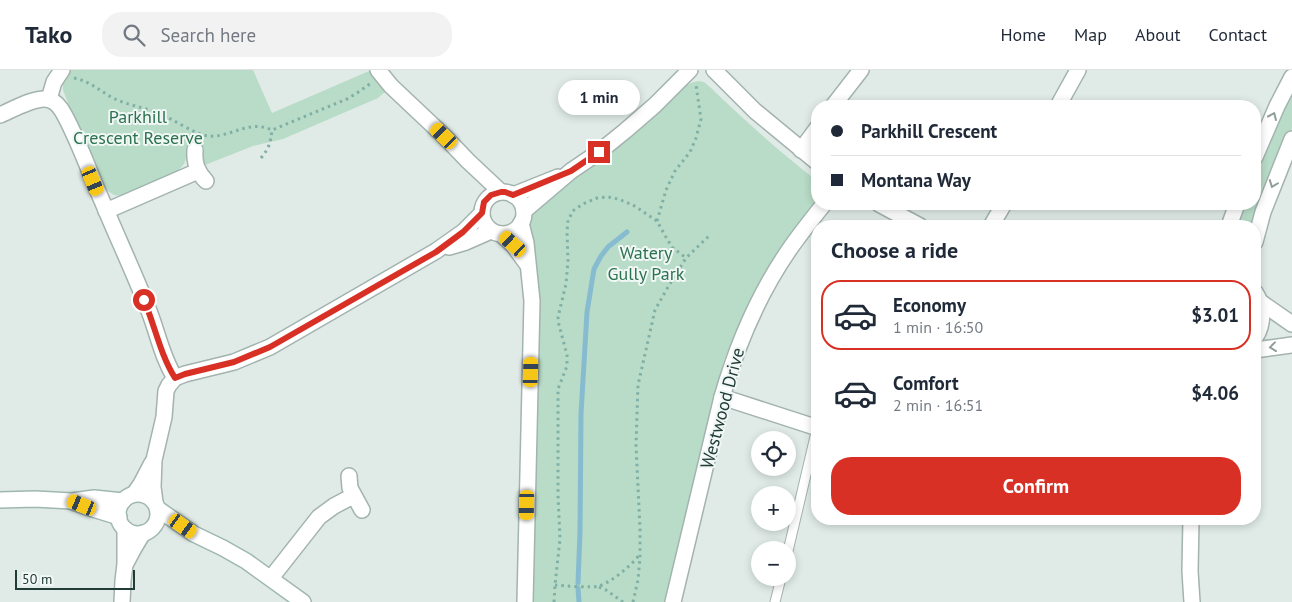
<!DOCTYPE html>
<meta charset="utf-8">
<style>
:root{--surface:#fff;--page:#f2f2f3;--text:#1f2937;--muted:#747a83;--line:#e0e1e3;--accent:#d93025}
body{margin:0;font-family:"PT Sans",sans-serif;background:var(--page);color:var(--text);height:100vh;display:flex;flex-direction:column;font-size:19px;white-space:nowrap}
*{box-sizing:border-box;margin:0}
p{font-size:16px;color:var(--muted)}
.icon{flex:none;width:28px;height:28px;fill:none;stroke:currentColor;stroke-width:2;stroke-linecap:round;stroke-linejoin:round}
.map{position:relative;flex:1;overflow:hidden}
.details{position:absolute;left:811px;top:150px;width:450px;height:305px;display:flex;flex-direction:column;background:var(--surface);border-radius:20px;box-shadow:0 2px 8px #0003}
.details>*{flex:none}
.banner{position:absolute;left:811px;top:30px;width:450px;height:110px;border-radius:20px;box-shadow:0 2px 8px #0003;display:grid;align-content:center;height:110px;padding:0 20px;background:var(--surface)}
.buttons{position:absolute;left:751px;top:361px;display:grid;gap:10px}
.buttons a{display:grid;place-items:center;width:45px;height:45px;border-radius:50%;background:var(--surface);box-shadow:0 2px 8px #0003;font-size:25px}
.scale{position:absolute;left:15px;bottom:12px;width:120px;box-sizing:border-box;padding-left:5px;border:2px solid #213b37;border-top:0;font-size:14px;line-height:18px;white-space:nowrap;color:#213b37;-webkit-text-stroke:4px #f0f7f5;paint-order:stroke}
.end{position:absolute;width:22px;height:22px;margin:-11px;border:6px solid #d93025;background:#fff;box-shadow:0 0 0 2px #fff}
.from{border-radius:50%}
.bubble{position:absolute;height:35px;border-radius:18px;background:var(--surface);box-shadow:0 2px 8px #0003;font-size:16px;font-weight:600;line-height:35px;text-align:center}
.car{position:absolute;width:15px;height:30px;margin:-15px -8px;border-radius:6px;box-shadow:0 0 4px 1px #0007;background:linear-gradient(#f5c518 24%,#345 0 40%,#f5c518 0 76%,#345 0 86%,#f5c518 0)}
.banner b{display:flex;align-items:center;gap:18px;height:48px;font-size:19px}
.banner b+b{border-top:1px solid var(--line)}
.banner i{width:12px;height:12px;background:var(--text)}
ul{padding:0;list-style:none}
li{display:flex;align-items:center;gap:15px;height:70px;margin:0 10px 8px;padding:0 10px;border:2px solid transparent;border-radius:20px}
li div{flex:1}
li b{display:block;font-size:19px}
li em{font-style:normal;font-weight:600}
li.on{border-color:var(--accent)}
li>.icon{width:45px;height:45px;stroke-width:1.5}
h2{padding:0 20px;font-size:22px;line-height:60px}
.button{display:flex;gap:10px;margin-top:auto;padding:10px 20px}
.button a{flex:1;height:58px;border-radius:20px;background:var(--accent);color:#fff;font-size:20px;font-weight:600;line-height:58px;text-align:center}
header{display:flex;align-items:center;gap:30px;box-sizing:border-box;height:70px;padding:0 25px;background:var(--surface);border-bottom:1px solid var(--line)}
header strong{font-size:24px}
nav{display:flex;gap:28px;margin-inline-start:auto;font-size:18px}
.search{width:350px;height:45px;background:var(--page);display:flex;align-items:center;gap:12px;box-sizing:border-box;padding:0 18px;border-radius:20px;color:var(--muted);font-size:19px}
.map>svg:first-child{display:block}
.green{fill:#b8dcc7}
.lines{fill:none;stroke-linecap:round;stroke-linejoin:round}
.stream{stroke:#87bcd0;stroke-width:5}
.lane-casing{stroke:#a3b3af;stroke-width:11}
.street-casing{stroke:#a3b3af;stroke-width:18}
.secondary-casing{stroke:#9fb7b1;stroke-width:18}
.path{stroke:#80afa6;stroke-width:3;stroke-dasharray:2.5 4;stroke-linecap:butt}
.lane{stroke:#fff;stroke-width:9}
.street{stroke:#fff;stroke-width:15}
.secondary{stroke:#fff;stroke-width:15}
.oneway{stroke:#909d9b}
.route{stroke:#d93025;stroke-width:6}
.labels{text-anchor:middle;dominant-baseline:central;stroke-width:4;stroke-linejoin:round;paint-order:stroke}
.park-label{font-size:18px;fill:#2b724f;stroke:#f0f7f5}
.street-label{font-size:18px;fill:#213b37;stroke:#f0f7f5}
</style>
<header>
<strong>Tako</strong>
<div class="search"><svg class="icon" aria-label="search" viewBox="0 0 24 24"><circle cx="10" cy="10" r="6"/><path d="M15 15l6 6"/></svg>Search here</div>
<nav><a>Home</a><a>Map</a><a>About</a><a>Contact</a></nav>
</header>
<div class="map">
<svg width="1292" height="532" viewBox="0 0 1292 532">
<rect width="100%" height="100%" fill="#e0ebe7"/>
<!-- green -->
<g class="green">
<path d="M71,0H253L272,43L369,1L386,21L378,28L283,69L253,76L205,95L201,84L187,86L184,94L177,102L169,106L123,126L114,125L105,119L71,41L63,20V14L64,9L67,4Z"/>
<path d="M698,11L704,12L710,17C745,51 779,81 817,111V129L784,172L767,199L746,238L724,290L719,309L665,532H531L539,282V226L528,152C540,121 576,109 600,91C630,69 657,43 683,17L691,13Z"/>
<path d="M1292,16V58L1269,111L1254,156H1234L1242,134H1255V101L1273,54Z"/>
</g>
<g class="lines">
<!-- stream -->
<g class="stream">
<path d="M578,513L580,462L581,344L587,242L594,199L601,186L608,177L627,162"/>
<path d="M578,518L579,532"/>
</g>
<!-- lane casing -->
<g class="lane-casing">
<g id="lane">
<path d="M788,481L817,358"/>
<path d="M775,532L781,508"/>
</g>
</g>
<!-- street casing -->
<g class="street-casing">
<g id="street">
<path d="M378,0L391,16L444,66L468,91L501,122"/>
<path d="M714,0L755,41L818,93"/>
<path d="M49,29L54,12L62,0"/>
<path d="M833,36L861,0"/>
<path d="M1058,36L1078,0"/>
<path d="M0,45C12,40 38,25 50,30C57,32 62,40 65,46C80,74 90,104 103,133C118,169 135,205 149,241C158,264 162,287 175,308"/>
<path d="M195,80C194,93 197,102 206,111"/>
<path d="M801,80L818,57"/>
<path d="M1255,87L1277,36L1292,7"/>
<circle cx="503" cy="143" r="21"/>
<path d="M513,125L558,107"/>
<path d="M879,134L920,156"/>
<path d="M106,141L198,101"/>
<path d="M524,141L571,101L599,82L625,61L655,35L690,0"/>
<path d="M521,153L526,173L532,231L525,532"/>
<path d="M991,156L1004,134"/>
<path d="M1229,156L1237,134"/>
<path d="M501,164L513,175L527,194"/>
<path d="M1255,172L1263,142L1292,69"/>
<path d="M449,177L466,172L491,161"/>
<path d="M1255,222C1264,236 1264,254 1255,268"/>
<path d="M1259,231L1292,254"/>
<path d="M1255,280L1292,275"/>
<path d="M722,327L818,358"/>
<path d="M349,406L350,418L362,440"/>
<path d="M134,424L141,414L152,393"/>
<path d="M155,432L153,417L154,390L164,347L166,321L169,315L175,308L185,304L234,292L270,277L436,181L463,162L482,143"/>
<path d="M1191,449L1190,501L1192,532"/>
<path d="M126,493L134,478L143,463"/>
<path d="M271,508L319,447L334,436L353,426"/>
<path d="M122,532L123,511L125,494V459"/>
<path d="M673,532L722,327C737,275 758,225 789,180C800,164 812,149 824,134"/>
</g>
</g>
<!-- secondary casing -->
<g class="secondary-casing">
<g id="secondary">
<circle cx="138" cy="444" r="20"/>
<path d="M0,430L35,429L72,431L94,428L123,431"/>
<path d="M73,432L93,439L119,447"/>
<path d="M158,439L194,464L223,478L246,491L303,532"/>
</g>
</g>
<!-- path -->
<g class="path">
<path d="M74,8C90,11 101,22 115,29C128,35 142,37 155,42C171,47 193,64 208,66C231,68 248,49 272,60"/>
<path d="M261,88C270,77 270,73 272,60L347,29L357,23L371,13"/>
<path d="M657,151L666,120L675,101L690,82L696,68L701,49L696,15"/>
<path d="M555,515C564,516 592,518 599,516C613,511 631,496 640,484"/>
<path d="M599,517L606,520L623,532"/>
<path d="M554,532L555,515L560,469L558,425V319L567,296V285L559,255L558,247L566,214L568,191L567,162L568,150L574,140L583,134L597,128L608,127L618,129L633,135L657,151L667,169L672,177L686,188"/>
<path d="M633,532L638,510L640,487V459L636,375L638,315L655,240L668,217L686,188L710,165"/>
</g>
<!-- lane -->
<use href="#lane" class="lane"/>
<!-- street -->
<use href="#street" class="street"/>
<!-- secondary -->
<use href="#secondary" class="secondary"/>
</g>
<!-- one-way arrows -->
<defs><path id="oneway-chevron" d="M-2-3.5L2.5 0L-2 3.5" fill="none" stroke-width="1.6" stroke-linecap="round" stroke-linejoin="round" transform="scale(1.25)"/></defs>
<g class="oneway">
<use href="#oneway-chevron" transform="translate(1273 46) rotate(-66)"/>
<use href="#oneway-chevron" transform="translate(1273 114) rotate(111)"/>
<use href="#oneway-chevron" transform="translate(1273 277) rotate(173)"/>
</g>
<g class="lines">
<!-- route -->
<path class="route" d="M144,230C155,256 160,284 175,308L185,304L234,292L270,277L436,182L463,162L482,143L484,132L491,125L501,122H505L513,125L571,101L599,82"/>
</g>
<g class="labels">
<!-- park labels -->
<g class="park-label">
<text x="138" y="46">Parkhill<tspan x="138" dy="21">Crescent Reserve</tspan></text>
<text x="646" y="182">Watery<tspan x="646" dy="21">Gully Park</tspan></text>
</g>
<!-- street labels -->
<g class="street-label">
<text transform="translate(722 338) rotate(-75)">Westwood Drive</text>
</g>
</g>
</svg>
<div class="buttons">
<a><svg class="icon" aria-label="locate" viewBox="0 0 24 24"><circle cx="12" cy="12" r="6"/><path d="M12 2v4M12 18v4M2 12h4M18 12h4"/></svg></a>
<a>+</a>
<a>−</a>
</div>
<div class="scale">50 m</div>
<i class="end from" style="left:144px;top:230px"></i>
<i class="end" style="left:599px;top:82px"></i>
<div class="bubble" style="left:558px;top:10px;width:82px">1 min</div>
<i class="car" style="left:444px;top:66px;rotate:314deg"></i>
<i class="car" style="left:93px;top:111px;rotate:157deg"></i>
<i class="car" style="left:513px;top:174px;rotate:312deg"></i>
<i class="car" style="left:531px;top:302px;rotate:2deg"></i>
<i class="car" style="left:82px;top:435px;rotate:292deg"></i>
<i class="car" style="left:527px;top:435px;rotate:181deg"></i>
<i class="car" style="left:183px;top:456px;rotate:125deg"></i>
<div class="banner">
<b><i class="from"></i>Parkhill Crescent</b>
<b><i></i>Montana Way</b>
</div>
<section class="details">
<h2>Choose a ride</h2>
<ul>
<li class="on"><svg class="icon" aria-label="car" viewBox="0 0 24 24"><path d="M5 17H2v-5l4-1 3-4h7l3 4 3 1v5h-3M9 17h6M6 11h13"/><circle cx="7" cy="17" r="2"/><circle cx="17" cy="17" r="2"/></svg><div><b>Economy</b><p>1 min · 16:50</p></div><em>$3.01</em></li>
<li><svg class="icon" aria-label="car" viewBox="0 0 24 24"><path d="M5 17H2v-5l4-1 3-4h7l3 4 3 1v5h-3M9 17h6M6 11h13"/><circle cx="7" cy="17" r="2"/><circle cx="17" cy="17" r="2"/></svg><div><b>Comfort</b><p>2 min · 16:51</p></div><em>$4.06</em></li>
</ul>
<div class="button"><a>Confirm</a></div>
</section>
</div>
